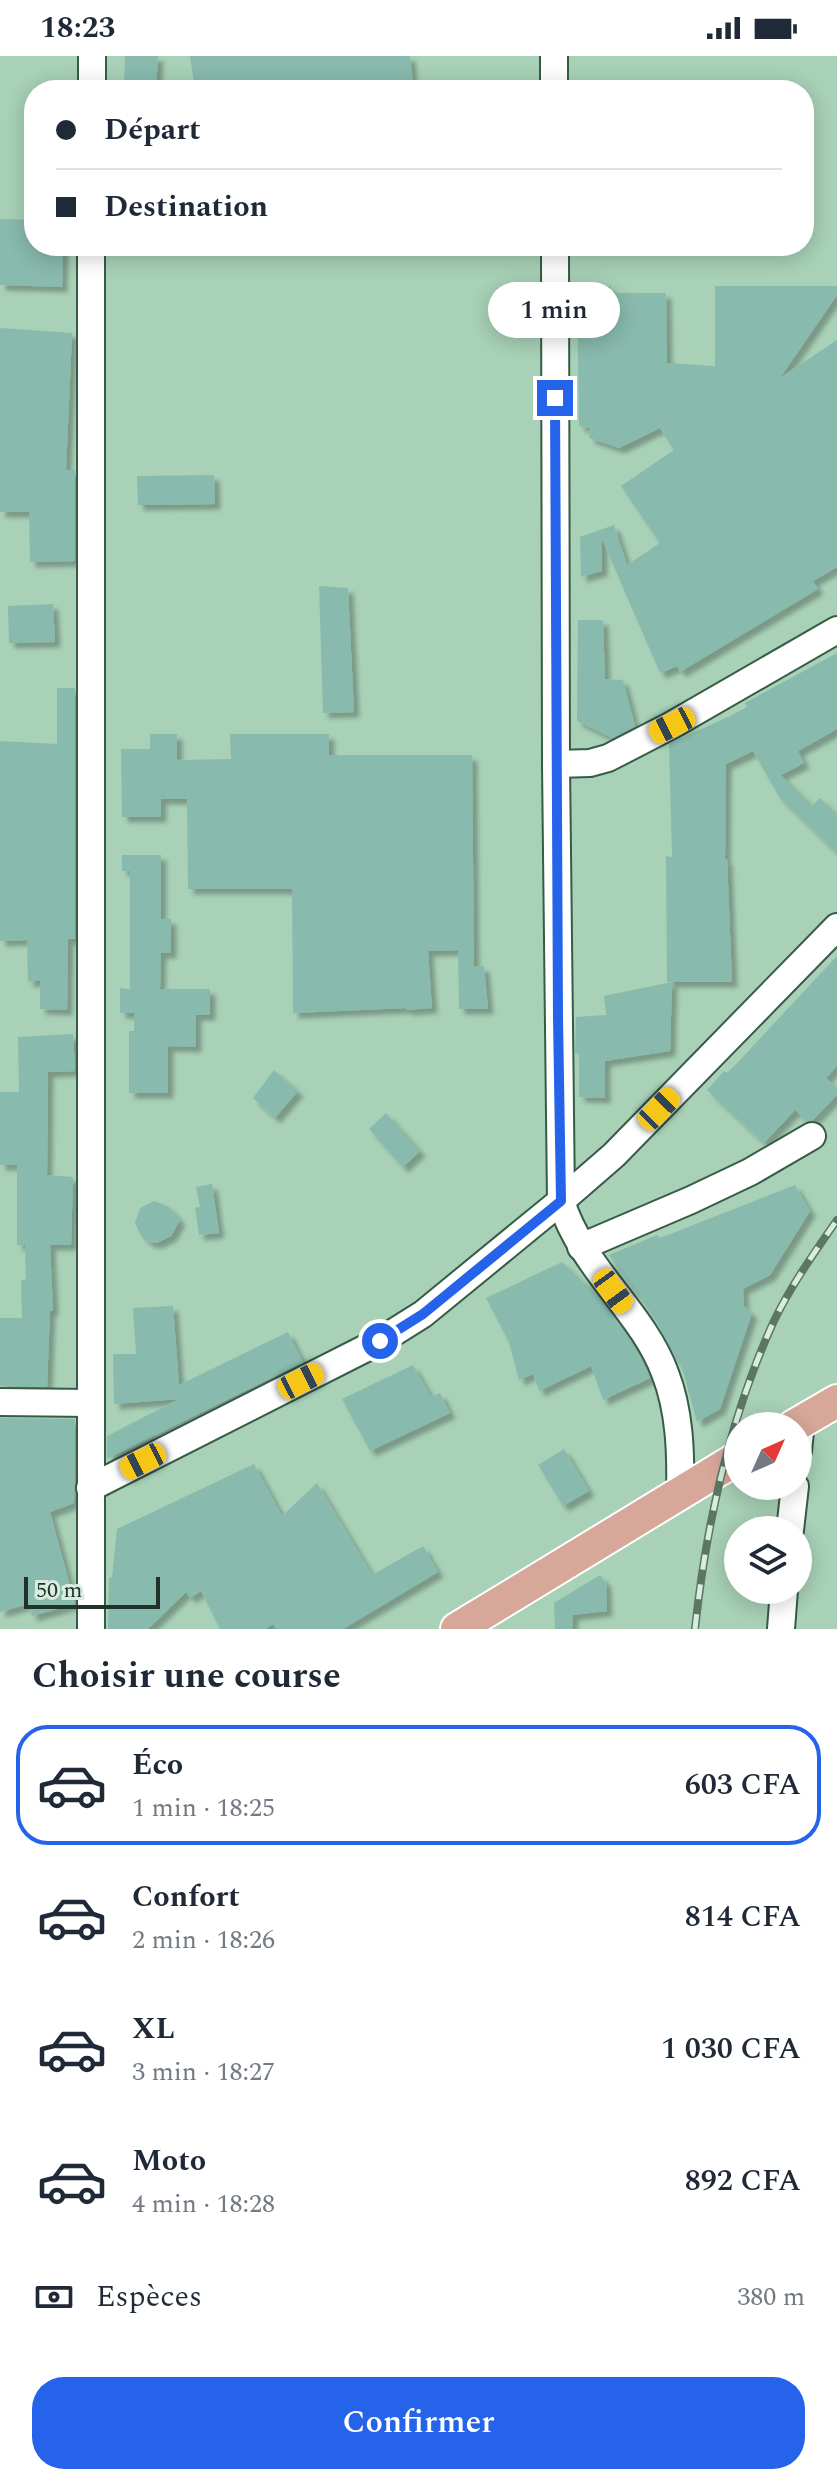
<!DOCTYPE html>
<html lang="fr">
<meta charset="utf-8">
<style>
:root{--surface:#fff;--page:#f6f6f7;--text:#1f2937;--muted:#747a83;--line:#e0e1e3;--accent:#2563eb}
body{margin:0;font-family:Spectral,serif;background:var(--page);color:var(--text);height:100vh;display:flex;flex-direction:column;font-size:30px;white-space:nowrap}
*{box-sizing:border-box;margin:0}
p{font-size:26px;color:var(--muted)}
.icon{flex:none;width:44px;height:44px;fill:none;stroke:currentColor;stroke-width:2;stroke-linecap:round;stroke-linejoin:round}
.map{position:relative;height:1573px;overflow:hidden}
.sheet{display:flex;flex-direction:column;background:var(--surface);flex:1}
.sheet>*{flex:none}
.guide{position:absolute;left:24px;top:24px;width:790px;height:176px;border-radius:32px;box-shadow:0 4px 20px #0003;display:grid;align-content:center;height:176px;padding:0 32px;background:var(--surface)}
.needle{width:52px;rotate:45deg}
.fabs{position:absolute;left:724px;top:1356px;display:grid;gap:16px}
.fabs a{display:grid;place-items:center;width:88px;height:88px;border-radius:50%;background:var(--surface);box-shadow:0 4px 20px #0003;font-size:40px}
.scale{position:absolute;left:24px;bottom:20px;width:136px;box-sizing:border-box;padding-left:8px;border:4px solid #213228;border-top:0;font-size:22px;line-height:28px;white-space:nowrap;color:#213228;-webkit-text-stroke:6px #d8ecdf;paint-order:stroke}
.end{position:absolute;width:36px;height:36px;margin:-18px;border:10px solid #2563eb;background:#fff;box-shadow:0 0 0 4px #fff}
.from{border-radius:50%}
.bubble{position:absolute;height:56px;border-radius:28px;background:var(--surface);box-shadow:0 4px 20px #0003;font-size:26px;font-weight:600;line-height:56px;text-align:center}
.car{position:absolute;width:24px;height:48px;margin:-24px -12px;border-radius:10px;box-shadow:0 0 6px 2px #0007;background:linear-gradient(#f5c518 24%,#345 0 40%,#f5c518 0 76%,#345 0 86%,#f5c518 0)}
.guide b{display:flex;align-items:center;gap:28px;height:76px;font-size:30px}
.guide b+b{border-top:2px solid var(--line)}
.guide i{width:20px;height:20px;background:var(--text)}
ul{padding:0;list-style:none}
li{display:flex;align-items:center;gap:24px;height:120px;margin:0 16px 12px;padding:0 16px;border:4px solid transparent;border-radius:32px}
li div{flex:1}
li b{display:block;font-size:30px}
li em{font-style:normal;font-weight:600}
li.on{border-color:var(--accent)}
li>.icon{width:72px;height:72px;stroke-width:1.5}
h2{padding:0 32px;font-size:36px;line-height:96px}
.pay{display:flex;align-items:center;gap:20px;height:88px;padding:0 32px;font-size:30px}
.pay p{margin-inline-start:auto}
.action{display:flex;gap:16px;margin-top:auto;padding:16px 32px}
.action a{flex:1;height:92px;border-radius:32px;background:var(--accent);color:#fff;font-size:32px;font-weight:600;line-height:92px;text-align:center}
.status{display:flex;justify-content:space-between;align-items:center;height:56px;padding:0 40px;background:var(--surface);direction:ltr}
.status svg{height:22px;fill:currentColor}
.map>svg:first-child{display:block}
.building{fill:#88baad;filter:url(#shadow)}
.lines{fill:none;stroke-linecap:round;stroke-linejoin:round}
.minor-casing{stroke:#365c46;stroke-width:30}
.major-casing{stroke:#fff;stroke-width:36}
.minor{stroke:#fff;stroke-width:26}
.major{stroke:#d7a89a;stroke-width:32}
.rail-casing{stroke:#5b7665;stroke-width:8}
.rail{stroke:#d8ecdf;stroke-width:5;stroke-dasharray:15;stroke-linecap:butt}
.route{stroke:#2563eb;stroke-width:10}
</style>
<div class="status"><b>18:23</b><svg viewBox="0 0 49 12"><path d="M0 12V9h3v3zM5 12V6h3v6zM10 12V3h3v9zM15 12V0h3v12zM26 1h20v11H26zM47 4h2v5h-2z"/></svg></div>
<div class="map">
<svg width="837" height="1573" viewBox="0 0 837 1573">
<defs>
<filter id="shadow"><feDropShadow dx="5.5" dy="5.5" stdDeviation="2" flood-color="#0004"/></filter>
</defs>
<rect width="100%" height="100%" fill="#a8d1b7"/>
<!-- building -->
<g class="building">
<path d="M125,0H158L156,31L124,33Z"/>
<path d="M190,0H410L413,29L372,34H195Z"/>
<path d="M0,163L34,164V190H63L62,231L0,229Z"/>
<path d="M611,230L610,237H666L667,307L715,310V230H837V239L780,322L837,284V511L813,525L818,533L680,616L677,610L660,617L602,483V515L581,521L580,481L614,469L627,509L660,487L621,430L674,394L660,372L619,392L589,382L590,372L579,370L577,231Z"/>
<path d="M0,272L72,277L66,414H75V505L30,506L29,456H0Z"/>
<path d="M214,419L215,448L138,449L137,420Z"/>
<path d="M319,530L348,532L354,656L323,657Z"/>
<path d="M53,548L55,586L9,587L8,550Z"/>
<path d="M578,564H603L605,623L623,624L635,670L612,682L577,665Z"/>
<path d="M837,597V673L798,695L804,707L781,719L812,750L820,742L837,759V797L780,742L753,695L726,708L725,803H727L732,926H667L666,800L672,801L669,688L730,660L747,651L745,647Z"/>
<path d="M57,632H75V883H68L67,954L40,953V924L28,926L27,884L0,885V685L57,688Z"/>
<path d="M150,678H177V704L231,703L230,678H329V699H472L474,911L484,910L488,953H459L458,894L428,895L432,952L406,954V952L293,957L292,833H188L187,743H161V761H122L121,693H150Z"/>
<path d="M122,799H161V863H171V897H161L160,933H210V959H196V991L168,990V1037H129V975H134V957H120V932L130,933V815H122Z"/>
<path d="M837,900V1010L826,1022L837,1032V1039L813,1064L807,1065L795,1054L764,1087L707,1034L724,1015L727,1017L738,1006Z"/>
<path d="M672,926L670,995L605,1005V1042L579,1041V997H575L576,961L606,959L604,940Z"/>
<path d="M73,978L75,1015L48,1016L47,1119L73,1121L71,1189H50L53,1254L50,1255L47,1331L0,1330V1262H22L21,1225L26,1223L25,1189H17V1109H0V1036H19L18,981Z"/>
<path d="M274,1014L298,1035L275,1062L253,1042Z"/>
<path d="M386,1057L420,1095L403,1111L369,1073Z"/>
<path d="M212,1128L219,1177L199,1179L195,1152L200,1151L196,1131Z"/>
<path d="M795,1129L810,1155L770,1219L743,1233L744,1250L752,1257L720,1353L697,1366L681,1308L679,1309L656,1265L609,1199L657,1179L660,1182Z"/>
<path d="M154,1145L169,1151L180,1164L171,1180L157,1187L149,1186L142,1181L135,1167L140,1152Z"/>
<path d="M562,1206L599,1242L615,1263L641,1302L650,1322L603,1344L591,1310L539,1335L533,1318L519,1324L509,1286L486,1242Z"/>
<path d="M173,1250L179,1329L288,1276L303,1306L107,1403V1380L179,1343L114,1348L113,1298H136L133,1252Z"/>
<path d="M413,1309L431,1341L440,1337L450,1357L370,1395L342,1343Z"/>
<path d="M0,1362L75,1363L74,1447L50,1456L75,1548L32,1560L29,1548L0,1556Z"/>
<path d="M564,1393L589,1435L563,1450L538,1409Z"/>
<path d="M254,1408L282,1460L317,1427L372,1519L423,1490L438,1516L343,1573H277L273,1568L265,1573H220L201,1535L190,1542L186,1536L148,1573H108L109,1522L112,1521L117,1473Z"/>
<path d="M600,1519L606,1527L607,1555L573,1559L572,1573H555L554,1547Z"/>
</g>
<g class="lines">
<!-- minor casing -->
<g class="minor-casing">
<g id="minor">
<path d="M554,0V34"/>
<path d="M92,34V0"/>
<path d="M555,190L556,708L561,1145C582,1213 642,1255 665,1317C680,1355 681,1398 680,1438"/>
<path d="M556,708L590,707L608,702L672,669L837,574"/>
<path d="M581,1191L691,1144L750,1116L812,1080"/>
<path d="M0,1346L91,1347"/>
<path d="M798,1395L801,1366"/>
<path d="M90,1432L380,1285L423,1258L561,1145L614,1099L837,871"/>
<path d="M790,1474L795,1430"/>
<path d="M91,1573V190"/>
<path d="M781,1573L784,1534"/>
</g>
</g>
<!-- major casing -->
<g class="major-casing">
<g id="major">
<path d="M794,1370L837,1345"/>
<path d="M457,1573L738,1402"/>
</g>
</g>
<!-- minor -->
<use href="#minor" class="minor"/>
<!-- major -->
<use href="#major" class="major"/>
<!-- rail casing -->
<g class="rail-casing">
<path id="rail" d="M695,1573C706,1469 730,1362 773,1267C790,1231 814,1197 837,1164"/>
</g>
<!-- rail -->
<use href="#rail" class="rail"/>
</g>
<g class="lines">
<!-- route -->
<path class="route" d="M380,1285L423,1258L561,1145L558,962L555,342"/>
</g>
</svg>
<div class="fabs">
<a><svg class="needle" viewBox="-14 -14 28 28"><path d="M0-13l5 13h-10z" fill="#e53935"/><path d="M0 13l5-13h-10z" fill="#747a83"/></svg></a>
<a><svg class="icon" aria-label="layers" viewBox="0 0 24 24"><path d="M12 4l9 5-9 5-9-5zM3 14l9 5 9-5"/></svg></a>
</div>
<div class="scale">50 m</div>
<i class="end from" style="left:380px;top:1285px"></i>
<i class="end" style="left:555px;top:342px"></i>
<div class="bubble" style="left:488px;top:226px;width:132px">1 min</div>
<i class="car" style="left:672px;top:669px;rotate:243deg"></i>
<i class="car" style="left:659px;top:1053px;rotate:44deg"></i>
<i class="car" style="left:613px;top:1235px;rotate:144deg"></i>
<i class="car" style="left:301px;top:1325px;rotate:63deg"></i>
<i class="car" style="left:143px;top:1405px;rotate:243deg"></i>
<div class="guide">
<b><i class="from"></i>Départ</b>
<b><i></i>Destination</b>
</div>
</div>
<section class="sheet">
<h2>Choisir une course</h2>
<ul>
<li class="on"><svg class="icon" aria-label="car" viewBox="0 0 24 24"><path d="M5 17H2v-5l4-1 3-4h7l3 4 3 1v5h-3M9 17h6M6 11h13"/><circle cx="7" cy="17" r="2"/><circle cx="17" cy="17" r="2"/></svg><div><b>Éco</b><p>1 min · 18:25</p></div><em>603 CFA</em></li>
<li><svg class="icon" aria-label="car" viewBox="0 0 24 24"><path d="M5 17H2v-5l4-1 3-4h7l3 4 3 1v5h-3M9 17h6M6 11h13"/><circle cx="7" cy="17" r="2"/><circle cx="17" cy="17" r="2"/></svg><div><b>Confort</b><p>2 min · 18:26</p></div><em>814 CFA</em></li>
<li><svg class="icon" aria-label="car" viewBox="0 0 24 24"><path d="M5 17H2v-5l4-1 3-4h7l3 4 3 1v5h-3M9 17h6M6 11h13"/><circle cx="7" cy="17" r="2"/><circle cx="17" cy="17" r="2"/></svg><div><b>XL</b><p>3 min · 18:27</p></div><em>1 030 CFA</em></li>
<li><svg class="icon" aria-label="car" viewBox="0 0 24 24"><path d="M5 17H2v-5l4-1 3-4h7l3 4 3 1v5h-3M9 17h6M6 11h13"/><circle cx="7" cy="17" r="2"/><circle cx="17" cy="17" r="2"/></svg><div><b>Moto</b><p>4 min · 18:28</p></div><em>892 CFA</em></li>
</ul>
<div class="pay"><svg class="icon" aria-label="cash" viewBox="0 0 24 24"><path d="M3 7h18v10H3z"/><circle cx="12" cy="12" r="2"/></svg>Espèces<p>380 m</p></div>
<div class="action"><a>Confirmer</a></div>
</section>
